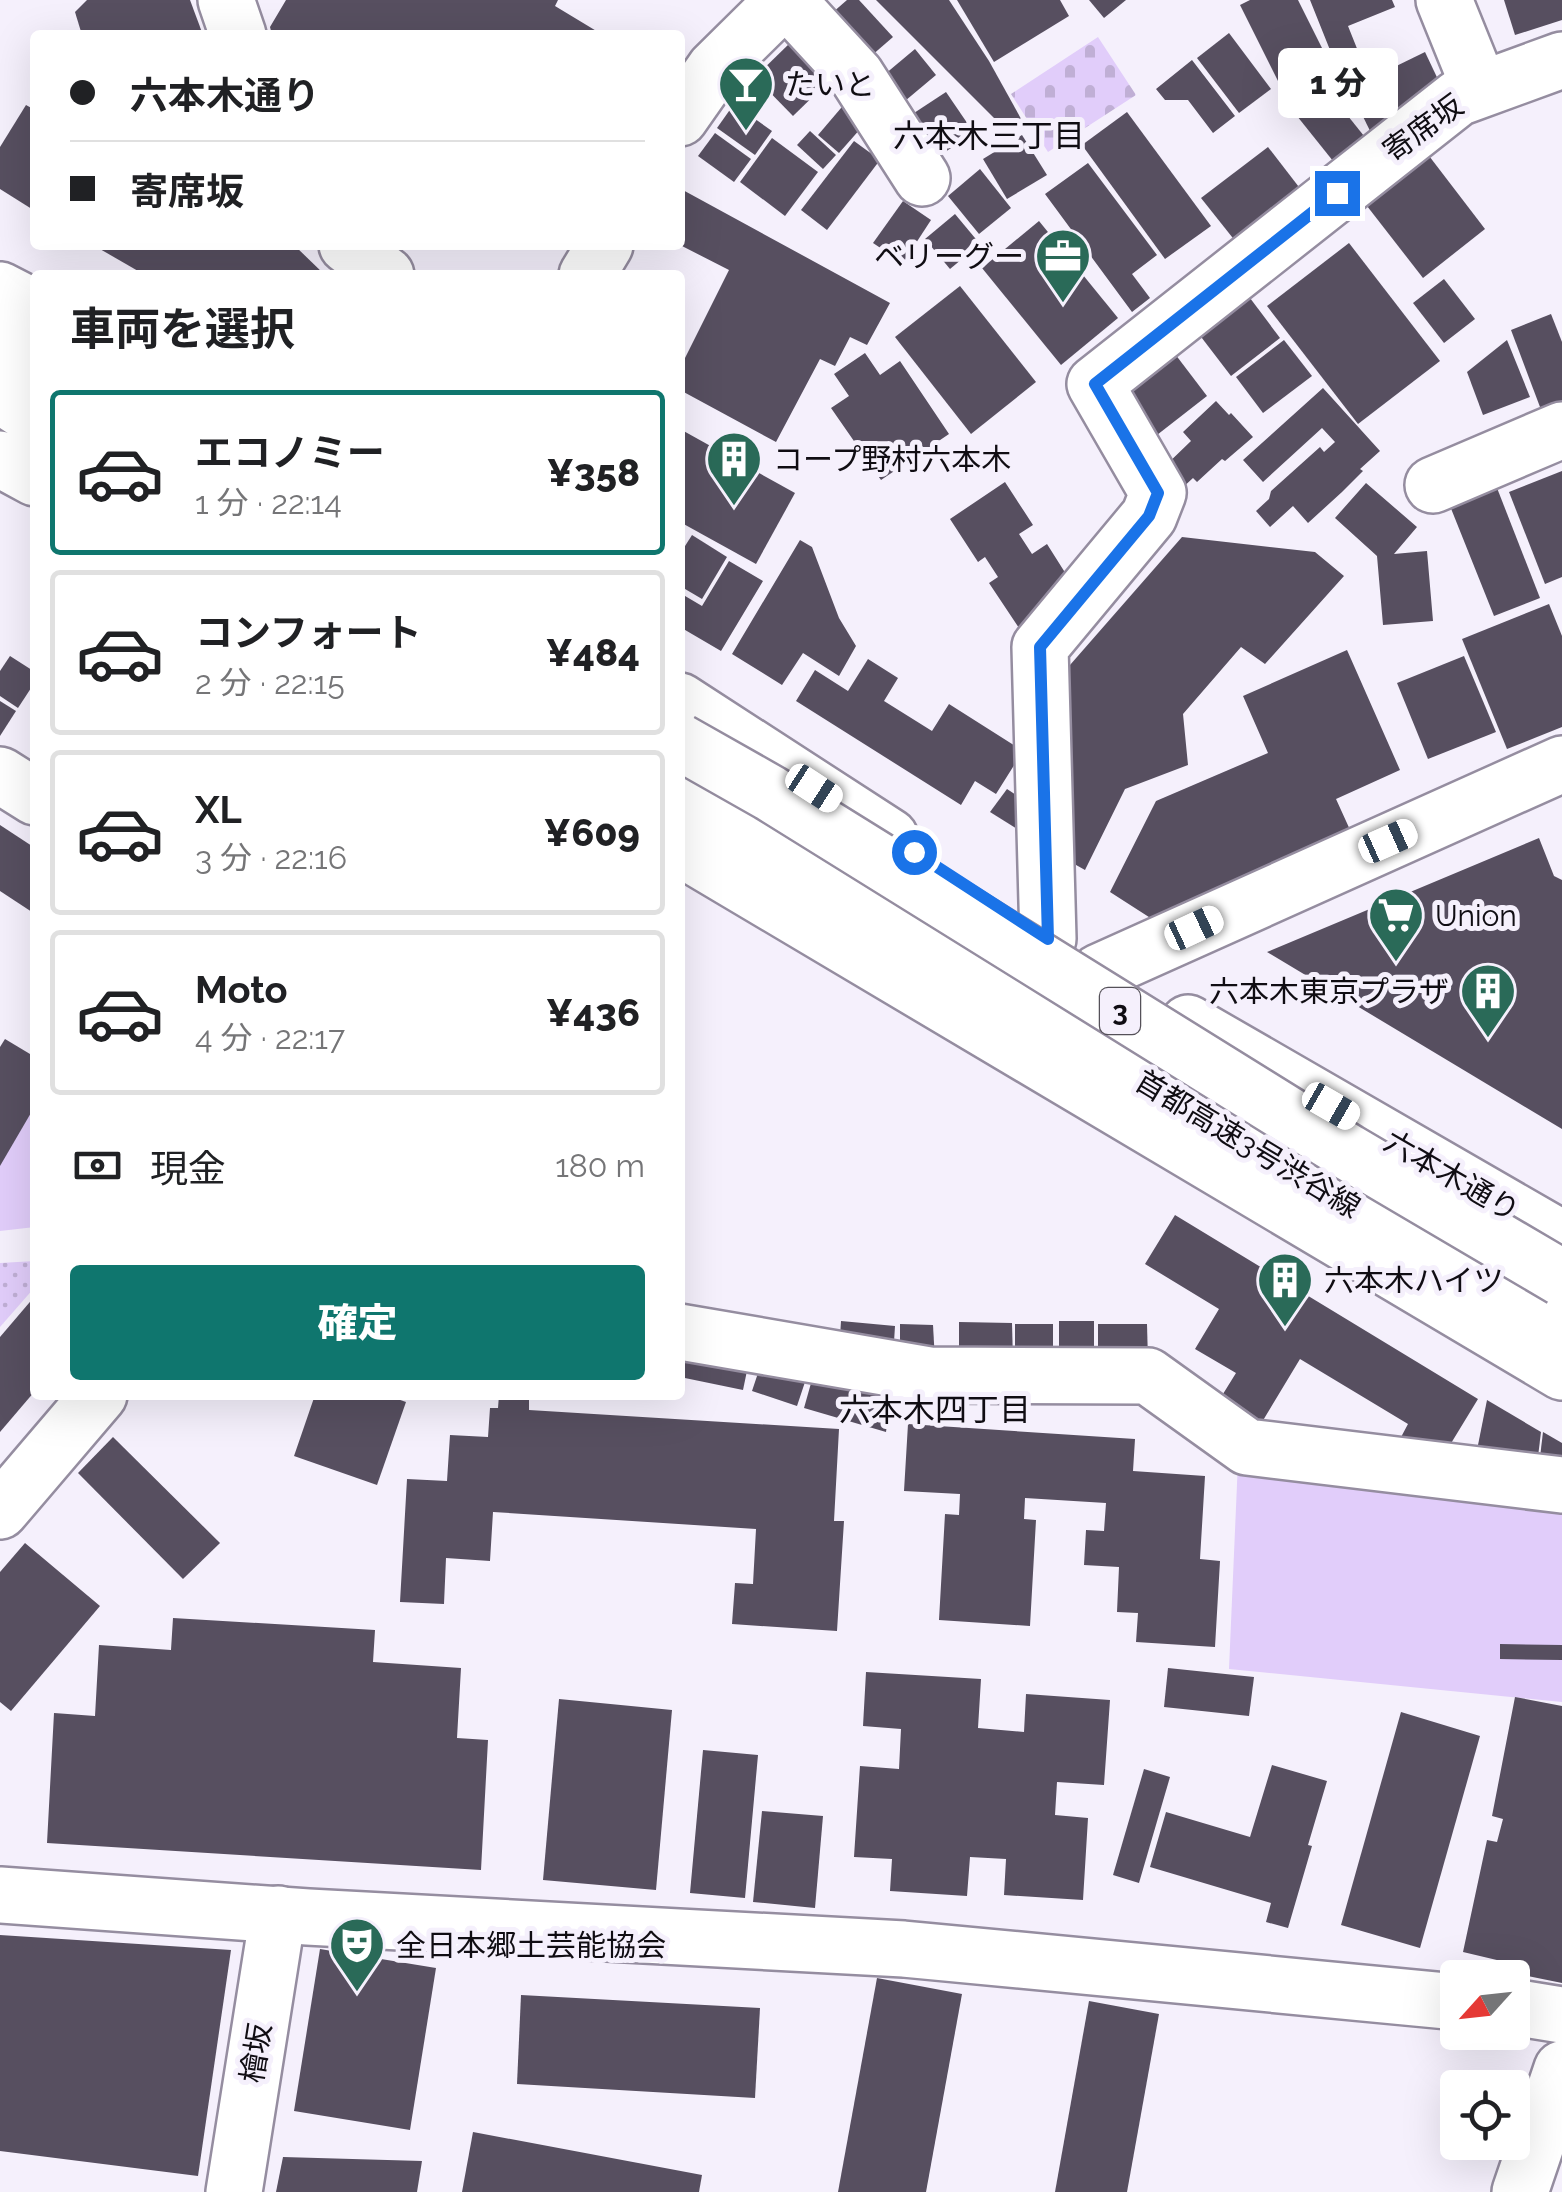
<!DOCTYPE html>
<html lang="ja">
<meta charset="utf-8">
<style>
:root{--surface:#fff;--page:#f2f2f2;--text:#202124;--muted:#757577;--line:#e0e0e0;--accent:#0f766e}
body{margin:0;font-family:Raleway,"Noto Sans JP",sans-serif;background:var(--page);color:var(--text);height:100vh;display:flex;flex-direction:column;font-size:38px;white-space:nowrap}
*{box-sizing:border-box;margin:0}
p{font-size:32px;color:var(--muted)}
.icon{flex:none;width:55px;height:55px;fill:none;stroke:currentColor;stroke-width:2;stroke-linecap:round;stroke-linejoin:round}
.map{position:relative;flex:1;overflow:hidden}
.panel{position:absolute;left:30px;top:270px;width:655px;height:1130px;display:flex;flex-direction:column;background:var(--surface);border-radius:10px;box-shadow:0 10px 40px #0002}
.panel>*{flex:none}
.top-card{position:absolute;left:30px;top:30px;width:655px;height:220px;border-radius:10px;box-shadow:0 10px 40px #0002;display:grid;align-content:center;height:220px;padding:0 40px;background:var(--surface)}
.needle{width:65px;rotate:243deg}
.fabs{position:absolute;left:1440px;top:1960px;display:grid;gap:20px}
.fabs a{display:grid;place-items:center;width:90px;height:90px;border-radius:10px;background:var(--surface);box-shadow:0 10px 40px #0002;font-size:50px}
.end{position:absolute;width:45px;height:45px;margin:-22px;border:12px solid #1a73e8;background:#fff;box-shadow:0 0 0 5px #fff}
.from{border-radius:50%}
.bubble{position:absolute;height:70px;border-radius:10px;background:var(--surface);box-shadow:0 10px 40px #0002;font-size:32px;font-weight:800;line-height:70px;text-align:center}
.car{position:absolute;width:30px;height:60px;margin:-30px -15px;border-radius:12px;box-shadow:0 0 8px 2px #0007;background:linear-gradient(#fff 24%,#345 0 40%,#fff 0 76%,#345 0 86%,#fff 0)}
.top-card b{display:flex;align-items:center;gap:35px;height:95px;font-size:38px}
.top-card b+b{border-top:2px solid var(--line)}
.top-card i{width:25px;height:25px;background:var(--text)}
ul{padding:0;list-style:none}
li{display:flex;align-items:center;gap:30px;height:165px;margin:0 20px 15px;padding:0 20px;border:5px solid var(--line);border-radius:10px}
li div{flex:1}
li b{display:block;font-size:38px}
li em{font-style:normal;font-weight:800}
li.selected{border-color:var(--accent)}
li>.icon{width:90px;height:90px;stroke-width:1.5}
h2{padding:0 40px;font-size:45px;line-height:120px}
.pay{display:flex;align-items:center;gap:25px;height:110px;padding:0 40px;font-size:38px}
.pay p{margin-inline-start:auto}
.action{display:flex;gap:20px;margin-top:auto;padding:20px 40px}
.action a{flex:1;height:115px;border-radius:10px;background:var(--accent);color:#fff;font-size:40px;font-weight:800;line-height:115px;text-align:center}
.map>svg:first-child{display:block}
.cemetery{fill:url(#cemetery-stones)}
.park{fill:#e1cdfa}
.garden{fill:url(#garden-dots)}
.building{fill:#574f60}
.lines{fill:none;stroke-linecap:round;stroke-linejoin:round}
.minor-casing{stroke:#958da0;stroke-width:60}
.major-casing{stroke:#958da0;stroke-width:60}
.highway-casing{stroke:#958da0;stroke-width:60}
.minor{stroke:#fff;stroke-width:55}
.major{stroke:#fff;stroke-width:55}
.highway{stroke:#fff;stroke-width:55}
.highway-bridge-casing{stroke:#958da0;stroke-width:60;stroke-linecap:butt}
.highway-bridge{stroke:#fff;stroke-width:55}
.route{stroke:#1a73e8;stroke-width:12}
.labels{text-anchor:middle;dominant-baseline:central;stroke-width:10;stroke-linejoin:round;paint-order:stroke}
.shield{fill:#f5f0fc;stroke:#555159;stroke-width:2.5}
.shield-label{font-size:28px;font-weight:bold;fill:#100d13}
.poi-label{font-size:30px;fill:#100d13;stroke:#f5f0fc;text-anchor:start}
.street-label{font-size:30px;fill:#100d13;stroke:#f5f0fc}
.neighbourhood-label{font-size:32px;fill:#100d13;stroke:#f5f0fc}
</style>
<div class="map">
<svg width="1562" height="2192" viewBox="0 0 1562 2192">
<defs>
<pattern id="cemetery-stones" width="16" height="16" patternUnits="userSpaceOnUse" patternTransform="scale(2.5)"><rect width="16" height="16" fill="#e1cdfa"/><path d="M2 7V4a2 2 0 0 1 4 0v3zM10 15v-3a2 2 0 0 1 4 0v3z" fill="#c0afd5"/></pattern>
<pattern id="garden-dots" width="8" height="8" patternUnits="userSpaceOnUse" patternTransform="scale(2.5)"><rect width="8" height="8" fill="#e1cdfa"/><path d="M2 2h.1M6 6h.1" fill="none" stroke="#c0afd5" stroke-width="1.8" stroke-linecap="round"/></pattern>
</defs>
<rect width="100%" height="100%" fill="#f5f0fc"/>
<!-- cemetery -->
<path class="cemetery" d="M1098,37L1136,95L1048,152L1011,94Z"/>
<!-- park -->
<g class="park">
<path d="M35,1102V1227L0,1231V1163Z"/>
<path d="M1238,1461L1562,1490V1702L1229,1669Z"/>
</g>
<!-- garden -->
<path class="garden" d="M35,1261V1287L0,1327V1263Z"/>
<!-- building -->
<g class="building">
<path d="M87,0H190L203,35H82L75,12Z"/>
<path d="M286,0H558L555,6L603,35H272L270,27Z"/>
<path d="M847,0H859L893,37L863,63L824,20Z"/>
<path d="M876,0H949L989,61L1025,126L1008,132Z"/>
<path d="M957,0H1060L1069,16L994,62Z"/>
<path d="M1089,0H1126L1104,18Z"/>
<path d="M1250,0H1298L1330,64L1282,89L1240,5Z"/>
<path d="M1310,0H1392L1395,7L1348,26L1364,66L1340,75Z"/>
<path d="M1504,0H1562V20L1515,35Z"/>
<path d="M1229,33L1271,89L1239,113L1197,58Z"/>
<path d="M791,42L829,81L793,116L755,77Z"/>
<path d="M915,49L936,75L893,111L872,85Z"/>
<path d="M1425,52L1443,90L1398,112L1380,74Z"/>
<path d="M1192,60L1235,116L1213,133L1188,100H1165L1156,89Z"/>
<path d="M1316,76L1364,136L1333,161L1285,101Z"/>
<path d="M1377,78L1400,123L1373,137L1351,92Z"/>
<path d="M946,92L974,133L942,154L914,113Z"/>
<path d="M847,101L869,119L839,153L818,135Z"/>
<path d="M734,104L772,131L755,155L717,128Z"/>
<path d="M26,105L35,110V211L0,189V147Z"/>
<path d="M1127,112L1211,226L1165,259L1082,145Z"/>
<path d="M810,131L836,155L823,169L797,145Z"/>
<path d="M715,133L751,159L734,182L698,156Z"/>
<path d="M1022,135L1047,175L1007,199L983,159Z"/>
<path d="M772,138L818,172L785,216L740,182Z"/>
<path d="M854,141L880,160L827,230L801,210Z"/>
<path d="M1268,147L1302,191L1236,242L1201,198Z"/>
<path d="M1423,148L1485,229L1423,278L1360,197Z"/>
<path d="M1088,163L1157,255L1132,274L1150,298L1132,312L1045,194Z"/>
<path d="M980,169L1011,208L979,234L948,196Z"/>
<path d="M681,189L890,303L867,345L850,337L835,366L820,359L776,442L680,390V368L729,270L680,245Z"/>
<path d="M903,201L931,220L903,263L873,243Z"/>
<path d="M955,214L980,244L950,269L925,239Z"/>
<path d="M1039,221L1118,318L1061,365L982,268Z"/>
<path d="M1349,243L1440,361L1358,424L1267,306Z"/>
<path d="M93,245H294L325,275H145Z"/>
<path d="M1444,279L1475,319L1444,343L1413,303Z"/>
<path d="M960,286L1036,382L971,434L895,337Z"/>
<path d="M1244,290L1280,338L1231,376L1195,329Z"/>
<path d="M1551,314L1562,342V408L1543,415L1511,330Z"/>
<path d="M1284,340L1312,376L1263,413L1236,377Z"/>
<path d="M1507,340L1530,397L1483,415L1467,372Z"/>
<path d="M1172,350L1207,396L1148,442L1113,396Z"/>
<path d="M865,353L880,375L900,361L949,434L881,480L831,408L849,396L834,374Z"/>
<path d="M1323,388L1380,451L1360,469L1363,471L1342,492L1308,523L1293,506L1270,527L1256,511L1269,499L1271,491L1320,447L1324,452L1335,442L1322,428L1263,482L1243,460Z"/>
<path d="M1216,401L1229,415L1231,413L1253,437L1225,461L1222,459L1197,482L1193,478L1180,490L1162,469L1191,441L1183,432Z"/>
<path d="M680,429L795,493L756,564L680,522Z"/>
<path d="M1562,471V577L1545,584L1509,492Z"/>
<path d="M1005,482L1033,525L1019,534L1032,554L1047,544L1071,582L1023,634L989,583L998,577L985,557L978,562L950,519Z"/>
<path d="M1366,483L1417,527L1394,554L1427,551L1433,621L1383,625L1377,556L1335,518Z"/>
<path d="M1497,488L1540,598L1494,616L1450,506Z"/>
<path d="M692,535L727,557L702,599L680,586V554Z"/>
<path d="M1182,537L1315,552L1344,576L1265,664L1241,647L1183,714L1188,765L1125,789L1085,870L1060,856L1063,673Z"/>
<path d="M800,540L812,547L839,618L856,646L839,676L803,653L782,685L732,654Z"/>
<path d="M729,561L763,581L721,651L680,627V593L702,606Z"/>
<path d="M1549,604L1562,636V727L1507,749L1462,639Z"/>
<path d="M1347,650L1400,770L1336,799L1351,832L1152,919L1110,892L1156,801L1268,753L1243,696Z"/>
<path d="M10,656L35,672V682L18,708L0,696V671Z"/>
<path d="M1464,656L1496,732L1428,759L1397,683Z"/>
<path d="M868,659L898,678L884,701L932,731L949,704L1023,751L996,794L975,781L961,805L796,701L815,670L848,691Z"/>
<path d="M0,701L16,711L0,736Z"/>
<path d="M1007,789L1030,804V837L990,812Z"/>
<path d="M0,825L35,848V914L0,891Z"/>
<path d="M1539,838L1554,876L1562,880V1129L1267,952Z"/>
<path d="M5,1039L35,1057V1106L0,1166V1047Z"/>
<path d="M1175,1215L1478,1399L1439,1463L1400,1439L1408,1424L1300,1359L1259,1427L1218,1402L1236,1373L1195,1349L1219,1309L1145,1264Z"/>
<path d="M35,1296V1391L0,1432V1337Z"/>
<path d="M841,1321L895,1326L893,1357L839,1352Z"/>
<rect x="1059" y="1321" width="35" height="40"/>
<path d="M959,1322L1012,1323L1013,1361H959Z"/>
<path d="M900,1324L933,1325L935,1361L900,1360Z"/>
<rect x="1015" y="1324" width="38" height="38"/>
<path d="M1098,1324H1147L1148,1361L1098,1360Z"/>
<path d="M680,1353L748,1366L743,1390L680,1377Z"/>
<path d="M760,1367L805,1382L797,1406L752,1391Z"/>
<path d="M813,1376L892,1386L886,1432L804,1408Z"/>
<path d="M315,1395H386L406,1402L377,1485L294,1456Z"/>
<path d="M499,1395H529V1410L839,1429L834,1521H844L837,1631L732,1624L735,1583L753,1584L756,1529L493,1512L490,1561L446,1558L444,1604L400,1602L407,1479L447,1481L450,1435L488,1437L490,1408H498Z"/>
<path d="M1487,1400L1541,1432L1536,1473L1474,1465Z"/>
<path d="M908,1424L1135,1439L1133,1471L1205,1476L1200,1559L1220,1561L1215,1647L1136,1642L1138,1613L1117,1612L1119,1567L1084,1565L1086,1530L1104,1531L1106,1503L1025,1498L1024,1519L1036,1520L1030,1626L939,1620L945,1514L959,1515L960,1494L904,1491Z"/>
<path d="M1543,1432L1562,1443V1477L1538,1474Z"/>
<path d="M113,1437L220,1543L183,1579L78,1473Z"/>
<path d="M25,1543L100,1606L11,1711L0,1702V1572Z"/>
<path d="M173,1618L375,1630L373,1662L461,1668L457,1738L488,1740L481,1870L47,1843L54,1713L95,1716L99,1645L171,1650Z"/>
<path d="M1500,1644L1562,1645V1660L1500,1659Z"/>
<path d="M1168,1668L1254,1677L1249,1716L1164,1707Z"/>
<path d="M866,1672L981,1679L978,1728L1024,1732L1026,1694L1110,1700L1104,1785L1057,1782L1055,1815L1088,1818L1083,1900L1004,1895L1006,1859L970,1857L967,1896L890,1891L892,1859L854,1857L860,1766L899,1769L901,1729L863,1726Z"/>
<path d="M1515,1697L1562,1706V1983L1498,1970L1501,1961L1463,1952L1487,1840L1497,1842L1503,1819L1492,1816Z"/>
<path d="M559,1699L672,1710L656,1890L543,1880Z"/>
<path d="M1401,1712L1480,1736L1420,1948L1341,1925Z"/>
<path d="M703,1750L758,1755L745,1898L690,1893Z"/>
<path d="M1272,1765L1327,1781L1308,1845L1312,1846L1288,1928L1266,1922L1271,1903L1150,1867L1166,1812L1250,1837Z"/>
<path d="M1144,1769L1170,1777L1139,1883L1113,1875Z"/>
<path d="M762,1811L823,1816L815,1908L753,1902Z"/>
<path d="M0,1935L231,1950L198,2176L0,2151Z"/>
<path d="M320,1949L436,1968L410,2130L294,2111Z"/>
<path d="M877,1978L962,1994L926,2192H838Z"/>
<path d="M521,1995L760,2008L755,2098L517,2084Z"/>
<path d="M1089,2001L1159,2014L1127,2192H1055Z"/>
<path d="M473,2132L702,2175L699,2192H462Z"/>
<path d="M283,2157L422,2161L417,2192H276Z"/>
</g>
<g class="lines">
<!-- minor casing -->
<g class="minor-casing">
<g id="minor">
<path d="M226,0L238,35"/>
<path d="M787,0L856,75L922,178"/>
<path d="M1444,0L1480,89"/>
<path d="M680,118L715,68L784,0"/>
<path d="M347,245L386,275"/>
<path d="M587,275L605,245"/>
<path d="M1433,485L1562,430"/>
<path d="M0,775L35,797"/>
<path d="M1048,939L1040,647L1149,516L1158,493L1095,384L1458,98L1562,60"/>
<path d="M1099,972L1562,764"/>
<path d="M680,1332L930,1375L1148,1376L1247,1447L1562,1485"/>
<path d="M0,1511L99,1395"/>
<path d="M0,1895L308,1917L904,1949L1458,2002"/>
<path d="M1512,2007L1562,2015"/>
<path d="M234,2192L278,1914"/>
<path d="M1520,2192L1562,2069"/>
</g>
</g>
<!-- major casing -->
<g class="major-casing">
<g id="major">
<path d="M0,290L35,308"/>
<path d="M0,459L35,478"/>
<path d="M680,701L890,837"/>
<path d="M680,848L1562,1372"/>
<path d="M1188,1023L1562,1239"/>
</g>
</g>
<!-- highway casing -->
<g class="highway-casing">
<g id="highway">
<path d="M0,345L35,366"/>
<path d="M0,395L35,418"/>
<path d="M680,798L741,833L1322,1190L1562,1331"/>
</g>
</g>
<!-- minor -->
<use href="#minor" class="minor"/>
<!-- major -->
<use href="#major" class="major"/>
<!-- highway -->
<use href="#highway" class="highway"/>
<!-- highway-bridge casing -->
<g class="highway-bridge-casing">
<path id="highway-bridge" d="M680,742L770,793L1348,1152L1562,1278"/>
</g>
<!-- highway-bridge -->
<use href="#highway-bridge" class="highway-bridge"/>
</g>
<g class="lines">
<!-- route -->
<path class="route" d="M914,852L1048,939L1040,647L1149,516L1158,493L1095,384L1337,193"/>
</g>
<!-- icons -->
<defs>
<g id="bar-pin" transform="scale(2.875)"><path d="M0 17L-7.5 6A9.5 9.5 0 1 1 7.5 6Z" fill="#2a6a58" stroke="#f5f0fc"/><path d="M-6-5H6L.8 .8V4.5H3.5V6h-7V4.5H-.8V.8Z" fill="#fff"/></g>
<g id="office-pin" transform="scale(2.875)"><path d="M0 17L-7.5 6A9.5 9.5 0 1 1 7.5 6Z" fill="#2a6a58" stroke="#f5f0fc"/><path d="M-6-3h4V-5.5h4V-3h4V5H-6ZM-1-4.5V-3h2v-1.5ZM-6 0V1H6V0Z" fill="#fff"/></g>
<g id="building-pin" transform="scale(2.875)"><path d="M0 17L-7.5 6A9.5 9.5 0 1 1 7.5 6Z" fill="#2a6a58" stroke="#f5f0fc"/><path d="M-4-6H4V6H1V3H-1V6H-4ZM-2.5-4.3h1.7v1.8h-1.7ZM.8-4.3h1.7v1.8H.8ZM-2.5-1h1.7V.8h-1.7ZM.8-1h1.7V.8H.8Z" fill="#fff"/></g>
<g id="supermarket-pin" transform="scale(2.875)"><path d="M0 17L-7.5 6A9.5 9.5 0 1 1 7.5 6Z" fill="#2a6a58" stroke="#f5f0fc"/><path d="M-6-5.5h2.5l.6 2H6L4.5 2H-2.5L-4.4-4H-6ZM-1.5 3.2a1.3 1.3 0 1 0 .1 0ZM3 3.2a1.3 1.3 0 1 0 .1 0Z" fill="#fff"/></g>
<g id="theatre-pin" transform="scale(2.875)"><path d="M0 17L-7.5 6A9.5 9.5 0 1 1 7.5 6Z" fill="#2a6a58" stroke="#f5f0fc"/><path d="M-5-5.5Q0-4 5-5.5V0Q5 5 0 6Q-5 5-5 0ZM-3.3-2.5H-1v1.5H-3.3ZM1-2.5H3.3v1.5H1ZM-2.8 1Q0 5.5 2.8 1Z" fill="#fff"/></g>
</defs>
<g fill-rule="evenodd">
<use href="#bar-pin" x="746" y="84"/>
<use href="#office-pin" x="1063" y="256"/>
<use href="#building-pin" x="734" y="459"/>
<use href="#supermarket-pin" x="1396" y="915"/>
<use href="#building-pin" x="1488" y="991"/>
<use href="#building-pin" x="1285" y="1280"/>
<use href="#theatre-pin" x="357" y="1945"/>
</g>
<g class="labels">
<!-- shield labels -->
<rect class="shield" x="1100" y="988" width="40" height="46" rx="8"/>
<g class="shield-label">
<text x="1120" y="1011">3</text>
</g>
<!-- poi labels -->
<g class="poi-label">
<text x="785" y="84">たいと</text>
<text x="1024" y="256" text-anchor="end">ベリーグー</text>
<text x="773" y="459">コープ野村六本木</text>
<text x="1435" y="915">Union</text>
<text x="1449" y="991" text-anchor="end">六本木東京プラザ</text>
<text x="1324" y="1280">六本木ハイツ</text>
<text x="396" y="1945">全日本郷土芸能協会</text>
</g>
<!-- street labels -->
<g class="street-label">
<text transform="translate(1423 128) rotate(-36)">寄席坂</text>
<text transform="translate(1248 1144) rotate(31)">首都高速3号渋谷線</text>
<text transform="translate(1452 1176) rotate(30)">六本木通り</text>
<text transform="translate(256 2053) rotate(-81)">檜坂</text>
</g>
<!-- neighbourhood labels -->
<g class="neighbourhood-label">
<text x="989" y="135">六本木三丁目</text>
<text x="935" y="1409">六本木四丁目</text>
</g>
</g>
</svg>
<div class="fabs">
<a><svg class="needle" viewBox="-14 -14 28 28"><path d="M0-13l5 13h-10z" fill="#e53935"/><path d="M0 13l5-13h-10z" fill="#757577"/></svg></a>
<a><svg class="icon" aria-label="locate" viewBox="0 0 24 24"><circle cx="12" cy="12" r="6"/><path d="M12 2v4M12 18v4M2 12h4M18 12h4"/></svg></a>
</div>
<i class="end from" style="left:914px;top:852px"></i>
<i class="end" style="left:1337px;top:193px"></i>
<div class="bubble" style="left:1278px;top:48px;width:120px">1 分</div>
<i class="car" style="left:814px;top:788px;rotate:123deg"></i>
<i class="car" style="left:1388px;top:841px;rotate:66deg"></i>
<i class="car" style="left:1194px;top:928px;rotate:65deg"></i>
<i class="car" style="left:1331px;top:1106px;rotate:120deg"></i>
<div class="top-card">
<b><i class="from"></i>六本木通り</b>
<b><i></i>寄席坂</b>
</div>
<section class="panel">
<h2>車両を選択</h2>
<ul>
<li class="selected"><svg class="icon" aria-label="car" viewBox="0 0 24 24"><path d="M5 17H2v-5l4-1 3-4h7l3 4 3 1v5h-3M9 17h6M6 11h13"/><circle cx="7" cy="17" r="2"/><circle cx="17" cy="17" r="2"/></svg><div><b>エコノミー</b><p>1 分 · 22:14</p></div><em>¥358</em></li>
<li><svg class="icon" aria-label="car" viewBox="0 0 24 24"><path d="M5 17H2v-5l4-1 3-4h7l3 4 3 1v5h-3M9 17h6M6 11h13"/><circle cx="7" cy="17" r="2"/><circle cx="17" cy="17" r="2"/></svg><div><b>コンフォート</b><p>2 分 · 22:15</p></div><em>¥484</em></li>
<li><svg class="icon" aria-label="car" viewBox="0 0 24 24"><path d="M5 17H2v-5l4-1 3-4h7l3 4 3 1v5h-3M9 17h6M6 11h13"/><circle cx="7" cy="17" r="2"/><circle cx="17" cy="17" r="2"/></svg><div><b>XL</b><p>3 分 · 22:16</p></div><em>¥609</em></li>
<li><svg class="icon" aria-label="car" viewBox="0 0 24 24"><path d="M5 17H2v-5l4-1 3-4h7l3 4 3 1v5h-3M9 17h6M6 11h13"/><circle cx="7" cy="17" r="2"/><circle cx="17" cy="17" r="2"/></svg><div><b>Moto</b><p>4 分 · 22:17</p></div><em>¥436</em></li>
</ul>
<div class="pay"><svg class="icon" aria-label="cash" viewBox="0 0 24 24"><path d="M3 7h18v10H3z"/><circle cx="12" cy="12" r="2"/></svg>現金<p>180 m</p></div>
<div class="action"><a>確定</a></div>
</section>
</div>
